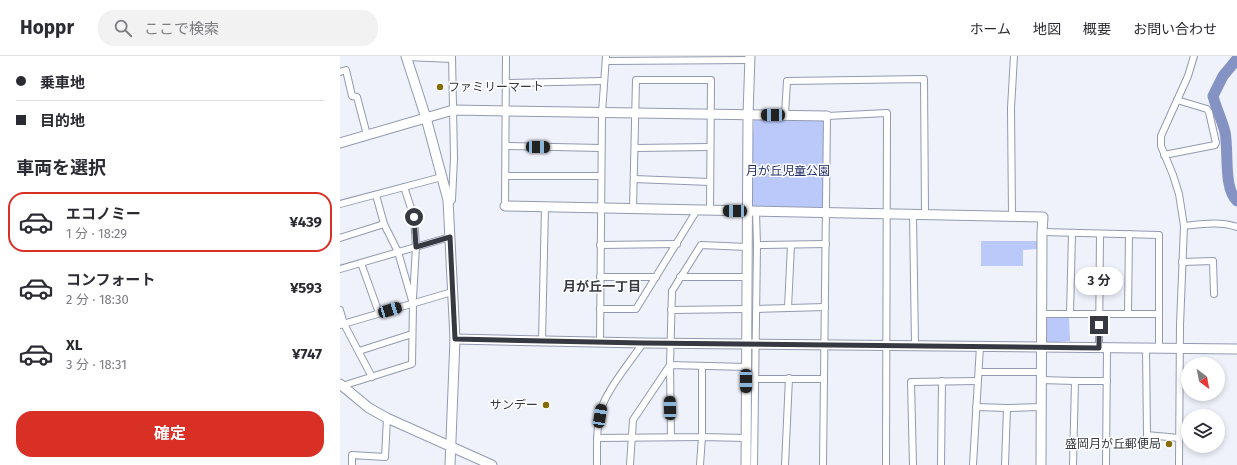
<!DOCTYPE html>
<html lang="ja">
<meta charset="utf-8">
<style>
:root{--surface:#fff;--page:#f2f2f3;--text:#2b2b33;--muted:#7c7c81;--line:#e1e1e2;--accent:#d93025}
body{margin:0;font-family:"Fira Sans","Noto Sans JP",sans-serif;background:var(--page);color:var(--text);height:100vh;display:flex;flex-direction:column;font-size:15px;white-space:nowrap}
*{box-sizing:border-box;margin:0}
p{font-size:13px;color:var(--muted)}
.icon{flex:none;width:22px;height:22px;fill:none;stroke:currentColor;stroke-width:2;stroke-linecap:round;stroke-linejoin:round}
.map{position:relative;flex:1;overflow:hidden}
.side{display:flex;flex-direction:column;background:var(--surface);width:340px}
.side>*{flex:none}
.banner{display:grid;align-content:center;height:88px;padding:0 16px;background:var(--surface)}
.needle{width:26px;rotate:148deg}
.controls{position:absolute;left:841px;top:301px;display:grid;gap:8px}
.controls a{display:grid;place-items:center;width:44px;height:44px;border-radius:50%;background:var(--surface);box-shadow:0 2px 6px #0003;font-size:20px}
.end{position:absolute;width:18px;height:18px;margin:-9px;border:5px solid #363941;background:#fff;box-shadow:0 0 0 2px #fff}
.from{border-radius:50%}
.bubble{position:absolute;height:28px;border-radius:14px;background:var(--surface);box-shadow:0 2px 6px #0003;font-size:13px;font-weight:700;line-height:28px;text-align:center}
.car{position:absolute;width:12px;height:24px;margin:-12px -6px;border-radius:5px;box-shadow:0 0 3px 1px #0007;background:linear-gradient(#222 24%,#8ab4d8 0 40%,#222 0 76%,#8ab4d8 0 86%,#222 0)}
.banner b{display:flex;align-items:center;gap:14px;height:38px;font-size:15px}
.banner b+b{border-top:1px solid var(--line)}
.banner i{width:10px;height:10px;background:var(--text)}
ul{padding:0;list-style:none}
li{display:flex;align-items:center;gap:12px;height:60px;margin:0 8px 6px;padding:0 8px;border:2px solid transparent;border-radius:16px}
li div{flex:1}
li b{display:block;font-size:15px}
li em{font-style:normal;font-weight:700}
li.active{border-color:var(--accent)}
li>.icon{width:36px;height:36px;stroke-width:1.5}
h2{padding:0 16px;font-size:18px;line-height:48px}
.primary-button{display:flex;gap:8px;margin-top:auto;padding:8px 16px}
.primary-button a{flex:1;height:46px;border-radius:16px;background:var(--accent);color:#fff;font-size:16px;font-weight:700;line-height:46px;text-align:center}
header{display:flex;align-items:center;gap:24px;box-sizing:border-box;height:56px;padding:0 20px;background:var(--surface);border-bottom:1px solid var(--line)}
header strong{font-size:19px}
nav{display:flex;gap:22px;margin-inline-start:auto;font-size:14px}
.search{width:280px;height:36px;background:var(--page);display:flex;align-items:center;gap:10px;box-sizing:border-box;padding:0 14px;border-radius:16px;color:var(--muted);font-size:15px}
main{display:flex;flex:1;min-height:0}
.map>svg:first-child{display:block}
.green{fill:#bac9f9}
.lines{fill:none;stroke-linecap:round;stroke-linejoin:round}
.river{stroke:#8493c3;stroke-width:11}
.street-casing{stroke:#939aaf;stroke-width:8}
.secondary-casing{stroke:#939aaf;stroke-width:11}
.street{stroke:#fff;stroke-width:6}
.secondary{stroke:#fff;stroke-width:9}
.route{stroke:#363941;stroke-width:5}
.poi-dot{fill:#866c09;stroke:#fff;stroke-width:1.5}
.labels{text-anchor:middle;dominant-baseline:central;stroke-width:3;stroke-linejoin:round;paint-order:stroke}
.poi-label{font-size:12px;fill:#363941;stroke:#fff;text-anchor:end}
.park-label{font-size:12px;fill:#212d67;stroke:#fff}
.neighbourhood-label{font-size:13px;font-weight:bold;fill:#363941;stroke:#fff}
</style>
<header>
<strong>Hoppr</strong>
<div class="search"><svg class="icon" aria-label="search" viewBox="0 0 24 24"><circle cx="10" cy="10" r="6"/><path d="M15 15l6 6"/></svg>ここで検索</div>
<nav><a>ホーム</a><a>地図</a><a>概要</a><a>お問い合わせ</a></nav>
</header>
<main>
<section class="side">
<div class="banner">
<b><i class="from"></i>乗車地</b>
<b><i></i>目的地</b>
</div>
<h2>車両を選択</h2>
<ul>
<li class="active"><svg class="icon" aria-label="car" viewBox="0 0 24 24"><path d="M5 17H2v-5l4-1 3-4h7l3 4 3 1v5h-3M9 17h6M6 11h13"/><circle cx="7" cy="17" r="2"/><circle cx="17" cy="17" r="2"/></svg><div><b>エコノミー</b><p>1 分 · 18:29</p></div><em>¥439</em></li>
<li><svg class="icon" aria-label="car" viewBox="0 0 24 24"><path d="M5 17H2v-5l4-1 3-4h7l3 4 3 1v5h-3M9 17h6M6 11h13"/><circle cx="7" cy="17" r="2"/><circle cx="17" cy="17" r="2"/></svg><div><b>コンフォート</b><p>2 分 · 18:30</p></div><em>¥593</em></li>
<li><svg class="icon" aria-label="car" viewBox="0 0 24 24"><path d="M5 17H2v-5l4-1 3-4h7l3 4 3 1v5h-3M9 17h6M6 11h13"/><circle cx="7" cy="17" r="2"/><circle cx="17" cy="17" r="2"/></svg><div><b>XL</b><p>3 分 · 18:31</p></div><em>¥747</em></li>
</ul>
<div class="primary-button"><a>確定</a></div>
</section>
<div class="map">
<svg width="897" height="409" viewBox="0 0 897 409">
<rect width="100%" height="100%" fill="#eff2fb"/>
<!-- green -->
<g class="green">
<path d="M485,63L486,153H409L414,64Z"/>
<path d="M641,185H698V193L683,194V210H641Z"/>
<path d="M729,259L730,285L704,287L703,260Z"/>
</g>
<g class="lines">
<!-- river -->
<path class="river" d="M897,3L883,20L873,40C876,52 882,64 885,76C889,95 883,132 897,145"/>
<!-- street casing -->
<g class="street-casing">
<g id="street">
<path d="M67,1L112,3"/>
<path d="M266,5L410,4"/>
<path d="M0,16L6,14L12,40L17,41L27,79"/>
<path d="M166,27L263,25"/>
<path d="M445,59L447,25L584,23L585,158"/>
<path d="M166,90L261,92"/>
<path d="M295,92L370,91"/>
<path d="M824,99L875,89L876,87L869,56L867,53L837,44"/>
<path d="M166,120H261"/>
<path d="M294,123L370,126"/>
<path d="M64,131L74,161L76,191L73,242"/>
<path d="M36,139L44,168"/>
<path d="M108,144H112L114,102L112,0"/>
<path d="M0,148L102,121"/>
<path d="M165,150L166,0"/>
<path d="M293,153L296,24H371L370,154"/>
<path d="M416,155L417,189"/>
<path d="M573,158L575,289"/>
<path d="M672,160L671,52L674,0"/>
<path d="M844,170C862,168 880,165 897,171"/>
<path d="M702,176L819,179V293"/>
<path d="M0,182L44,168L58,196L73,248L72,308L2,330"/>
<path d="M260,189L337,188"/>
<path d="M842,206L873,205L874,238"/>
<path d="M21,207L39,257"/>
<path d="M0,213L110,181"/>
<path d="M260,221H316"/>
<path d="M340,221H407"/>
<path d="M448,252L451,189"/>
<path d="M260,253H296L357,154"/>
<path d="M417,253L485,251"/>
<path d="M0,254L4,268L32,321"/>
<path d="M331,254L407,253"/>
<path d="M702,258H819"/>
<path d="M730,258L732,177"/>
<path d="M788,258L789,178"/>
<path d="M0,269L112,236"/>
<path d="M202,285L205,151"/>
<path d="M260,285L262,57L266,0"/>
<path d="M759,292L760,178"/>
<path d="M806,292L807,379L839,382"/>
<path d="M19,295L72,278"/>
<path d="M639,316H701"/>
<path d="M416,323H484"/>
<path d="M701,324L735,325L733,409"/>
<path d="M735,325H767"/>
<path d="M636,351L667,352L665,409"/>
<path d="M667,352L701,351"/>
<path d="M331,381L330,309L407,311"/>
<path d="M257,382L362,381V310"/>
<path d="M12,409V399L45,401L47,362"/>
<path d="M257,409C257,392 256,364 263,348C271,328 291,305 303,287"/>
<path d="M290,409L293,364L330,309L332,235L361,189L407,191"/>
<path d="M360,409L362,381L406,382"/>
<path d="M414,409L417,189L486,188"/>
<path d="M445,409L449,322"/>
<path d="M483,409L487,60L547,57L546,409"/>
<path d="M573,409L571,326L638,325"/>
<path d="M601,409L602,325"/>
<path d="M633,409L640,290"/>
<path d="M766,409L767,292"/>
<path d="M839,409L840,269L844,170L839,138L833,119L821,90V80L848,20L854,0"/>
</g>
</g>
<!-- secondary casing -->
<g class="secondary-casing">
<g id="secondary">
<path d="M66,0L86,62L108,144L115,283L110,409"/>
<path d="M0,87L113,54L487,60"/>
<path d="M165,150L703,161L702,176L701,409"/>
<path d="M115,283L303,287L897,293"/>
<path d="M0,328L29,352L47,362L152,409"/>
<path d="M406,409L408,59L410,0"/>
</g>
</g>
<!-- street -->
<use href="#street" class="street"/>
<!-- secondary -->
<use href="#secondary" class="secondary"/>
</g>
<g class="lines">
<!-- route -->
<path class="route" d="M74,161L76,191L110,181L115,283L303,287L759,292V269"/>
</g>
<!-- markers -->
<g class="poi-dot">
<circle cx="100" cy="31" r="4"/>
<circle cx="206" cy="349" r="4"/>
<circle cx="829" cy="388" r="4"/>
</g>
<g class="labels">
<!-- poi labels -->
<g class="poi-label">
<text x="108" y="31" text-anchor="start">ファミリーマート</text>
<text x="198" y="349">サンデー</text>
<text x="821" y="388">盛岡月が丘郵便局</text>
</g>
<!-- park labels -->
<g class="park-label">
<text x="448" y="115">月が丘児童公園</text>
</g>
<!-- neighbourhood labels -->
<g class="neighbourhood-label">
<text x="262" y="230">月が丘一丁目</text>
</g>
</g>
</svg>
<div class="controls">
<a><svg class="needle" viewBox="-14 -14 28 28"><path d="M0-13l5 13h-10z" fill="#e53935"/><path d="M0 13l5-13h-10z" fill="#7c7c81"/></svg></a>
<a><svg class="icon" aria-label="layers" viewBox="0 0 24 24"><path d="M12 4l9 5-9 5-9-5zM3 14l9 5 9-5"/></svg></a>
</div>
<i class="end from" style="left:74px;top:161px"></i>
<i class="end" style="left:759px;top:269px"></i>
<div class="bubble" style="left:735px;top:211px;width:48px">3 分</div>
<i class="car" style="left:433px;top:59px;rotate:270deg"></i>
<i class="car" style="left:198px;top:91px;rotate:91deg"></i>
<i class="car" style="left:395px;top:155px;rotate:271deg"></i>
<i class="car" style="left:50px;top:254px;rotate:73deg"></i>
<i class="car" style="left:406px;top:325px;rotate:180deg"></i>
<i class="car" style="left:330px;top:352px;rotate:359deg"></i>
<i class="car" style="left:260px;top:360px;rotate:9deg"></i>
</div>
</main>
